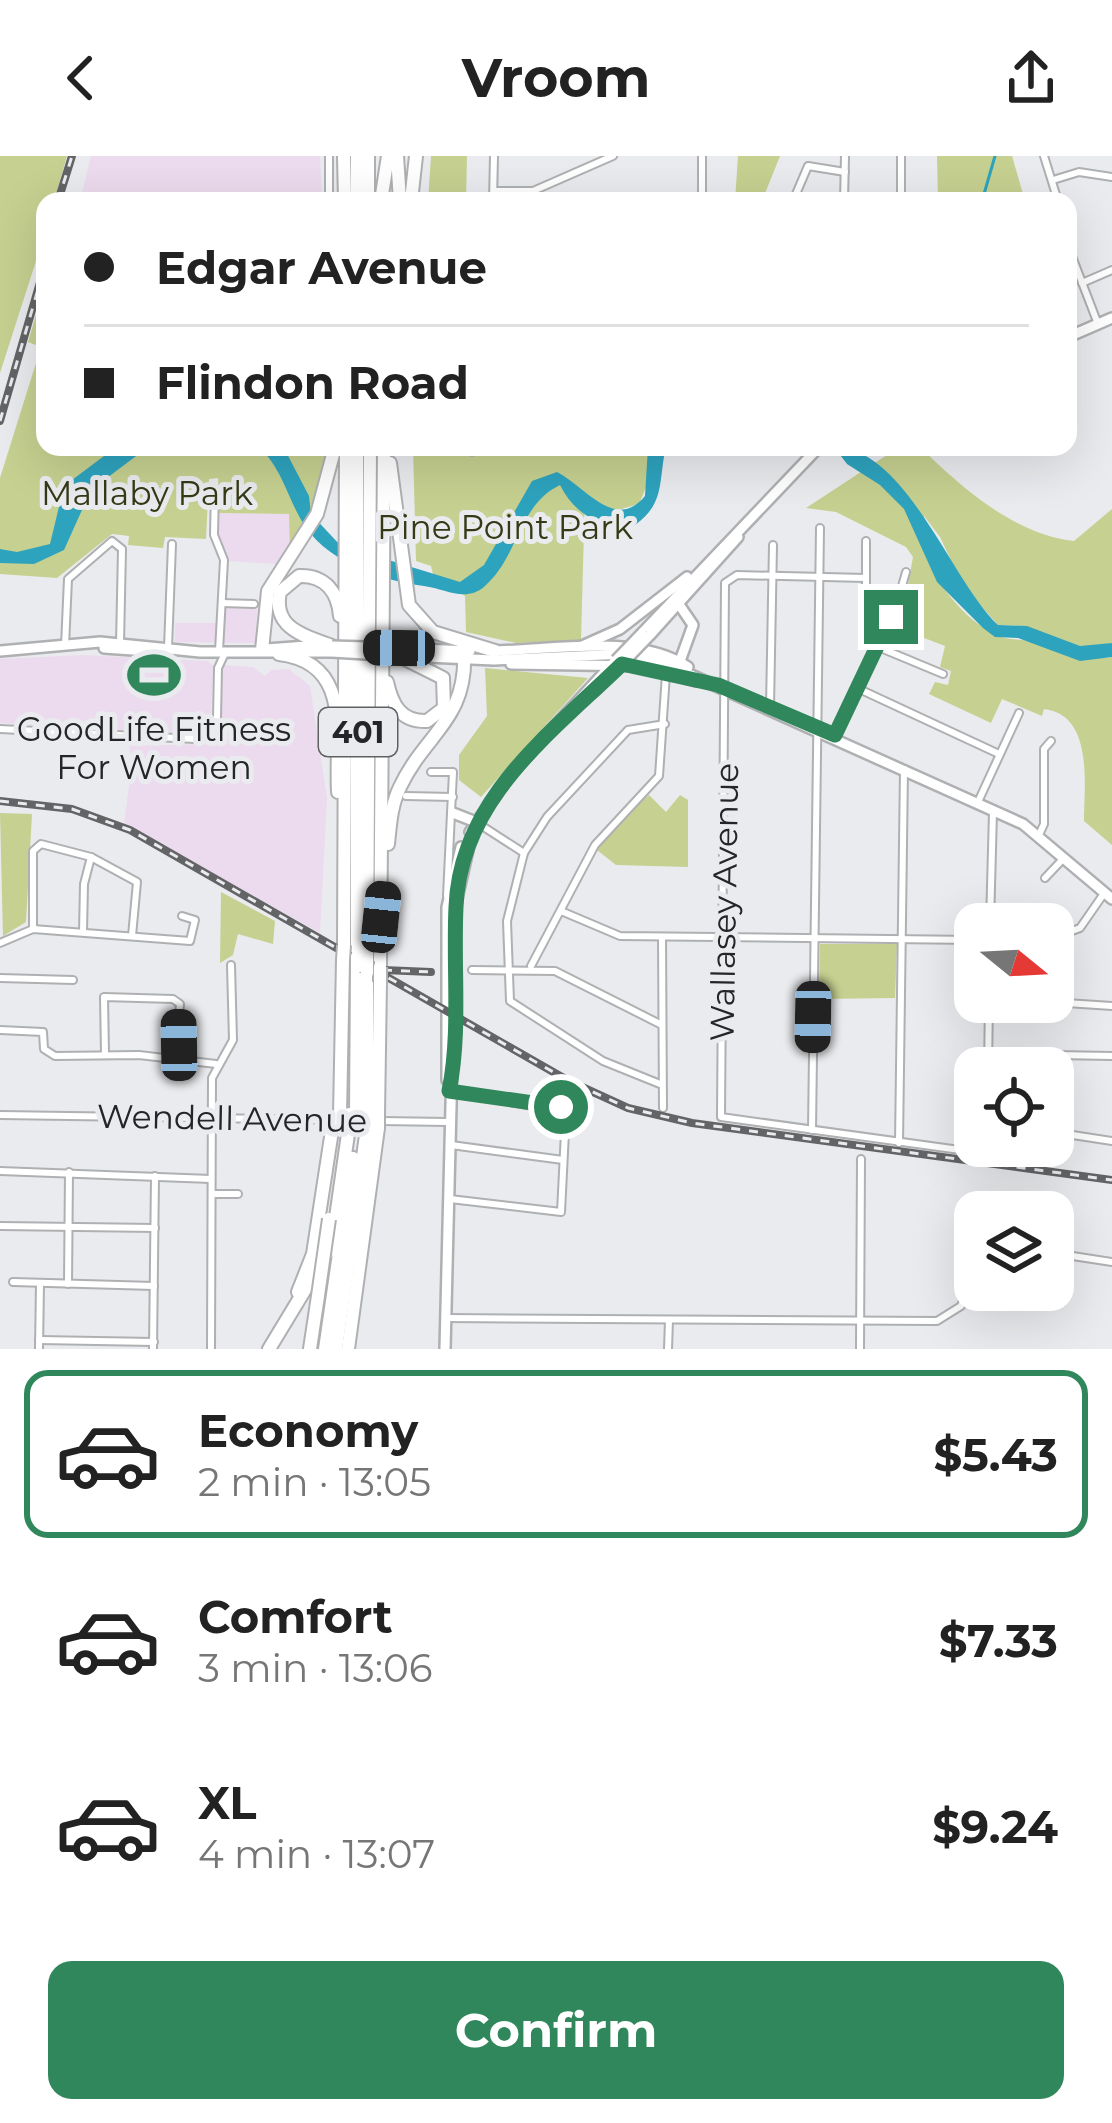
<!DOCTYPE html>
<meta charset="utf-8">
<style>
:root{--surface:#fff;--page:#f2f2f2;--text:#222;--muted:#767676;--line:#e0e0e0;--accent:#30875b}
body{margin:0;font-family:Montserrat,sans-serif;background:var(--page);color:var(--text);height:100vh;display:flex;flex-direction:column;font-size:45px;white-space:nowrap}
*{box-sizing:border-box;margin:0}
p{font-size:39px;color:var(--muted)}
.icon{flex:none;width:66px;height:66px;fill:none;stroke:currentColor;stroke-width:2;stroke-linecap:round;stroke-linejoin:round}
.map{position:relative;height:1193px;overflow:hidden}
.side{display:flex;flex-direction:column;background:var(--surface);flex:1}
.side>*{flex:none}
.hud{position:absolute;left:36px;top:36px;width:1041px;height:264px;border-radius:24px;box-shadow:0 12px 48px #0002;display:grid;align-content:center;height:264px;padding:0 48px;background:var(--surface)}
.needle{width:78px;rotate:108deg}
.tools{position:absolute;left:954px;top:747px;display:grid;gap:24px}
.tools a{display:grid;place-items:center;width:120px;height:120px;border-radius:24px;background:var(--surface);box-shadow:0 12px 48px #0002;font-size:60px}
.end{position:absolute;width:54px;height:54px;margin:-27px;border:15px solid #30875b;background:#fff;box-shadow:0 0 0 6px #fff}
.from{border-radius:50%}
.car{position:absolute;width:36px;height:72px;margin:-36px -18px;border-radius:15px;box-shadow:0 0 9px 3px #0007;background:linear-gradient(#222 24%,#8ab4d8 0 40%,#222 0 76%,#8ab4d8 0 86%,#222 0)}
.hud b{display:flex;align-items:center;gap:42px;height:114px;font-size:45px}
.hud b+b{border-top:3px solid var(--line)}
.hud i{width:30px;height:30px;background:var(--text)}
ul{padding:21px 0 0;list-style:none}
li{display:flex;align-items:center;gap:36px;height:168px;margin:0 24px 18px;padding:0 24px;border:6px solid transparent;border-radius:24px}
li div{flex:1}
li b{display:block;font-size:45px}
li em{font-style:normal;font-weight:700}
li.current{border-color:var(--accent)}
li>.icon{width:108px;height:108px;stroke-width:1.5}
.button{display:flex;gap:24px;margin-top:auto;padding:24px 48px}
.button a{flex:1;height:138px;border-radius:24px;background:var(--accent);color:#fff;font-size:48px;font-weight:700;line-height:138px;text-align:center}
header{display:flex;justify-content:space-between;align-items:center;height:156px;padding:0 48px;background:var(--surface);font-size:54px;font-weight:700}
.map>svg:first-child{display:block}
.commercial{fill:#ecdbee}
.green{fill:#c6d090;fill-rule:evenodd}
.water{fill:#2ea3be}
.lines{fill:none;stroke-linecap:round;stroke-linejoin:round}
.stream{stroke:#2ea3be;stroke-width:3}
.minor-casing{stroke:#aeb0b2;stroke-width:10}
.major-casing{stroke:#aeb0b2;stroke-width:14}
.highway-casing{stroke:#aeb0b2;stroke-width:16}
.minor{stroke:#fff;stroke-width:6}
.major{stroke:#fff;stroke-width:9}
.highway{stroke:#fff;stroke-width:12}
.rail-casing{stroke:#636466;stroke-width:8}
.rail{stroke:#eaebee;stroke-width:3;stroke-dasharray:9;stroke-linecap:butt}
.major-bridge-casing{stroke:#aeb0b2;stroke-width:14;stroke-linecap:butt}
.highway-bridge-casing{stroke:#aeb0b2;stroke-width:16;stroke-linecap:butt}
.major-bridge{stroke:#fff;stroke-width:9}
.highway-bridge{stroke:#fff;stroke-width:12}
.route{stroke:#30875b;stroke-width:15}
.labels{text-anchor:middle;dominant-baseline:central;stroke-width:10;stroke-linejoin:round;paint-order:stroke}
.shield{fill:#eaebee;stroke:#5f6062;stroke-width:3}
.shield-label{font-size:30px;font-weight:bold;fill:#242526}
.park-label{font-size:33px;fill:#353916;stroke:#eaebee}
.poi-label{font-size:33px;fill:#242526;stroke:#eaebee}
.street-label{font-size:33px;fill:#242526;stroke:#eaebee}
</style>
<header><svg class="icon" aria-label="back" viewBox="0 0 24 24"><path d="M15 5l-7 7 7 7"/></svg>Vroom<svg class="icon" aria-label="share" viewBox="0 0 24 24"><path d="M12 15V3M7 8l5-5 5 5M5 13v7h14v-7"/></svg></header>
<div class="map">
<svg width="1112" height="1193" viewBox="0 0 1112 1193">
<rect width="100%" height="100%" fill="#eaebee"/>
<!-- commercial -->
<g class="commercial">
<path d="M91,0H320L322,45H80Z"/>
<path d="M219,357L290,358V393L277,408L225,405L218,384Z"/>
<path d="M225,452L257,453L256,487L175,486V467H223Z"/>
<path d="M81,499L208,505L213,510L211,563L193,578L0,567V503Z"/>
<path d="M223,509L253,511L265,520L271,514L289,513L310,530L327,642L320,777L124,668L132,606L129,590L201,588L215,577Z"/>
</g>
<!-- green -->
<g class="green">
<path d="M0,0H67L54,45H45V77L0,217Z"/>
<path d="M431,0H467L466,45H428Z"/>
<path d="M738,0H780L762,45H735Z"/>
<path d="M937,0H1012L1025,45H938Z"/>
<path d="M45,129V291H328L317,358L290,393L289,358L219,357L218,322L209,323L206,383L165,381L163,392L128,389L129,380L112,378L57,422L0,418V322L41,191L28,186Z"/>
<path d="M413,291H648L649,324L639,348L614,355L585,338L581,484L516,487L466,476L465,440L434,422L431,410L416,405Z"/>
<path d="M899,291H920C961,331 1015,379 1074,385L1112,353V487L1104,489L1105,502L1112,501V689L1084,665C1084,629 1094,559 1044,553L1042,560L1002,543L991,567L929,538L935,526L948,529L951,515L940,511L945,490L893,470L905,445L913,401L906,391L836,356L806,352ZM924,360L940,381L963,430L998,469L1027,470L1029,485C1020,483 1009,484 1001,481C961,466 911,401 924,360Z"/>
<path d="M485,512L588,522L481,641L459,624V599L487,560Z"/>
<path d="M649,639L666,656L680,639L688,644V711L616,709L597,694L613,670Z"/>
<path d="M0,657L32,658L26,766L3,780Z"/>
<path d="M221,736L275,765L273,788L238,778L233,799L220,807Z"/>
<path d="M820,788H897L895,842L819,843Z"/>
</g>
<!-- water -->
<g class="water">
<path d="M116,291H148L91,334L64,394L34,408L0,407V393L17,396L50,388L64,330Z"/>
<path d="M259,291L285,294L309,340L311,358L340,389L460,426L484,409L532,325L557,316C586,331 615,376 645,340L648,291H666C658,324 666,347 635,369C601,373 575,359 560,329C518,349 519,400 485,430C466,447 446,433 424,430C379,424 323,405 300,362C286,336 281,312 259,291Z"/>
<path d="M834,291C906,291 951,425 998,469L1027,470L1080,490L1112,487V501L1080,505L1018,482L995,481L983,472L937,426L904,353L880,329L847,308Z"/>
</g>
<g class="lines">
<!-- stream -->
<path class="stream" d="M982,45L995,0"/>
<!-- minor casing -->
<g class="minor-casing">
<g id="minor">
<path d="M329,0V45"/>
<path d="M1044,0L1058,45"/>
<path d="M1053,24L1079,16L1112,21"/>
<path d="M494,35H533L613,0"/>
<path d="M493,45L494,0"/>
<path d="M702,45V0"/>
<path d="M793,45L808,10L845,16"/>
<path d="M844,45L845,0"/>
<path d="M901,45V0"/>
<path d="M1068,90L1098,168"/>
<path d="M1082,127L1112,114"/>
<path d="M472,296V291"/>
<path d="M215,333L214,379L224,404L219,495"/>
<path d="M866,385V486L943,518"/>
<path d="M866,422L737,419L725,427L721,961L1025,1003L1038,1000L1043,990"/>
<path d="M222,447L254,448"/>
<path d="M65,490L68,423L112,385L122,393L120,488"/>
<path d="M168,492L172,388"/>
<path d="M857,532L999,598"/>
<path d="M770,551L773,389"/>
<path d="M0,573L195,583L217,562L218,512L226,495"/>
<path d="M835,579L896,451L906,416"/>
<path d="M431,616H453L447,740"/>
<path d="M406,640L453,641"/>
<path d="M978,646L1019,557"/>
<path d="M476,666L524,697"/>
<path d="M1039,679L1044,668V593L1051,585"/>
<path d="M1045,722L1063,703"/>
<path d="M561,755L620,780L975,784"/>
<path d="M990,768L993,656"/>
<path d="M33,773V695L41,688L91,701L137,726L132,780"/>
<path d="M83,776L84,728L91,701"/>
<path d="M1061,781L1066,847L1112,850"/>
<path d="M662,782L663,952"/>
<path d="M1053,782L1080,772L1105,736"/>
<path d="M0,787L33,773L190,785L195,764L182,760"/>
<path d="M531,810L595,689L659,620L666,518"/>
<path d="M472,814L555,815L660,868"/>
<path d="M0,822L73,824"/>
<path d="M0,874L43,876L44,893L55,900L139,899L216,908"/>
<path d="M105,898L104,841L173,843L180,848L174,905"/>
<path d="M988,912L989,846"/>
<path d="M1048,912V901L1055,899L1112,900"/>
<path d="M660,928L603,905L510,845L507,765L524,697L547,661L628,574L665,568"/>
<path d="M449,935L566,956L561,1056L450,1043"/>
<path d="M0,959L337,964"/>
<path d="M380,965L448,966"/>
<path d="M812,974L820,372"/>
<path d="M1053,976L1112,985"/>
<path d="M899,987L904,613"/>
<path d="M451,989L563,1004"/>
<path d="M0,1015L211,1023"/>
<path d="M212,1038H238"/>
<path d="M0,1070L155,1072"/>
<path d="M1053,1097L1112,1106"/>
<path d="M13,1126L154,1130"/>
<path d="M68,1128L69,1016"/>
<path d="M445,1162L937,1165L961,1150L975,1111"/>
<path d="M39,1184L154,1186"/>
<path d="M39,1193L40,1128"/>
<path d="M153,1193L155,1020"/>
<path d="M211,1193L212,922L233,884L231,809"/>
<path d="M668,1193L669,1164"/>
<path d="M860,1193L861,1003"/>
</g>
</g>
<!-- major casing -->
<g class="major-casing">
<g id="major">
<path d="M1068,181L1112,162"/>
<path d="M678,447L693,469L680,505"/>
<path d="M642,477L819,291"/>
<path d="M650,479L738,381"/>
<path d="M582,490L620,473L687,421"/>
<path d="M104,492L147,495"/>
<path d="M399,492L470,495"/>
<path d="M266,493L321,489"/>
<path d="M0,495L100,486L200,496H332"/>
<path d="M493,495C553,494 636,477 688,511"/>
<path d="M404,500L494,504L625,498L660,505L1023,668L1112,743"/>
<path d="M511,508L644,510L696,525"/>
<path d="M453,657L476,666"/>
<path d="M470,676L513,615L616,504"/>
<path d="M447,924V751L461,691"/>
<path d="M445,1193L456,747L473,672"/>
</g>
</g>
<!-- highway casing -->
<g class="highway-casing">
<g id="highway">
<path d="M344,0L345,45"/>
<path d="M357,0V45"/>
<path d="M368,0V45"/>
<path d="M397,0L400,45"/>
<path d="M381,45L388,0"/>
<path d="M411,45L416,0"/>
<path d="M390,307L409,449L433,476L495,495"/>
<path d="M332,490C304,480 272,472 280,436L299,420C325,419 338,436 340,460"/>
<path d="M262,494L268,435L317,358L335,291"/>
<path d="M279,498C353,507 335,578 338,636"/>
<path d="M387,526C392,549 401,566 427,565L444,552L443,522L399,500"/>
<path d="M388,688C390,669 391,649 400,631C426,576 468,564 464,494"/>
<path d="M344,789L346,291"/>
<path d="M357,800V291"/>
<path d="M367,805L370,291"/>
<path d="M380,811L384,291"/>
<path d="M367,817V956"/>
<path d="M340,959L343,804"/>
<path d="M356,959L357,811"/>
<path d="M378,959L380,826"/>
<path d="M298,1136L313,1098L333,968"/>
<path d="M269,1193L332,1089L349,971"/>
<path d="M310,1193L318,1140"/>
<path d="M325,1193L353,1002"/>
<path d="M336,1193L367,972"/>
<path d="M348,1193L378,972"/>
</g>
</g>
<!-- minor -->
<use href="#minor" class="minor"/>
<!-- major -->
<use href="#major" class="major"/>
<!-- highway -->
<use href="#highway" class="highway"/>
<!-- rail casing -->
<g class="rail-casing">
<g id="rail">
<path d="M58,45L72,0"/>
<path d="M0,265L45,109"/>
<path d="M0,645L72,653L130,674L569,925L628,952L692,967L1112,1024"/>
<path d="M383,814L431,816"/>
</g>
</g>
<!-- rail -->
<use href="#rail" class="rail"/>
<!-- major-bridge casing -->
<g class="major-bridge-casing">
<g id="major-bridge">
<path d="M332,490L399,492"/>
<path d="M332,496L399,500"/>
<path d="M616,504L642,477"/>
<path d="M625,505L650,479"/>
</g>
</g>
<!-- highway-bridge casing -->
<g class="highway-bridge-casing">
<g id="highway-bridge">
<path d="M343,804L344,789"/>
<path d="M357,811V800"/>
<path d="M367,817V805"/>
<path d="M380,826V811"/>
<path d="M340,971V959"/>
<path d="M349,971V958"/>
<path d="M367,972V956"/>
<path d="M378,972V959"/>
<path d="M318,1140L329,1063"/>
</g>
</g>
<!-- major-bridge -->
<use href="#major-bridge" class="major-bridge"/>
<!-- highway-bridge -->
<use href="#highway-bridge" class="highway-bridge"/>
</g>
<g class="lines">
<!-- route -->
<path class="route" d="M561,951L449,935C461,877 453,811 456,751C460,643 550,578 622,508L718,529L835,579L891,461"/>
</g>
<!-- icons -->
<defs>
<g id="stadium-bare" transform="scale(4.14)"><path d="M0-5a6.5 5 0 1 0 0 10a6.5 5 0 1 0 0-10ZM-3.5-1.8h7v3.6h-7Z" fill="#30875b" stroke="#eaebee" stroke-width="2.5" paint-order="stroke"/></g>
</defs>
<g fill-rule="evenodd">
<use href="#stadium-bare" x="154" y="519"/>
</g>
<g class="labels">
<!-- shield labels -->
<rect class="shield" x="319" y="552" width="78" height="48" rx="9"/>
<g class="shield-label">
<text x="358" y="576">401</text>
</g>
<!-- park labels -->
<g class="park-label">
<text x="147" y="337">Mallaby Park</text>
<text x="505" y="371">Pine Point Park</text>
</g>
<!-- poi labels -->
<g class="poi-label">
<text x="154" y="573">GoodLife Fitness<tspan x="154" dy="38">For Women</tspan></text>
</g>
<!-- street labels -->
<g class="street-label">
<text transform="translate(724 746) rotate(-89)">Wallasey Avenue</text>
<text transform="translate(232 962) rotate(1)">Wendell Avenue</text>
</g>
</g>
</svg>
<div class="tools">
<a><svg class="needle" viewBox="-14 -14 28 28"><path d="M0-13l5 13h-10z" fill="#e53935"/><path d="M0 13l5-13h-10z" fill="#767676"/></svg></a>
<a><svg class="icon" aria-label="locate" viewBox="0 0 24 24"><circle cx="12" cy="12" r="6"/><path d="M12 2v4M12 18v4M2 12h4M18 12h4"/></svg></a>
<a><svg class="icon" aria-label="layers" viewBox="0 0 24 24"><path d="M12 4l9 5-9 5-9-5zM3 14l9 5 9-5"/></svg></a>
</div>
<i class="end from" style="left:561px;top:951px"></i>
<i class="end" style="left:891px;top:461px"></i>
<i class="car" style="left:399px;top:492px;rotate:271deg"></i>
<i class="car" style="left:381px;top:761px;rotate:6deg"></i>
<i class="car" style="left:813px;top:861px;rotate:181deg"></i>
<i class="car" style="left:179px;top:889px;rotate:359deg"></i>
<div class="hud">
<b><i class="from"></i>Edgar Avenue</b>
<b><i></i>Flindon Road</b>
</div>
</div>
<section class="side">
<ul>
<li class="current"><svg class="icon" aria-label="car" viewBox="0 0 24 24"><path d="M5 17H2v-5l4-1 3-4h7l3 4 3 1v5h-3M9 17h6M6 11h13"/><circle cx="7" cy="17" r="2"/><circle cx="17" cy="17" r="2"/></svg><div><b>Economy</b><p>2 min · 13:05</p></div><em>$5.43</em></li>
<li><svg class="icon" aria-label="car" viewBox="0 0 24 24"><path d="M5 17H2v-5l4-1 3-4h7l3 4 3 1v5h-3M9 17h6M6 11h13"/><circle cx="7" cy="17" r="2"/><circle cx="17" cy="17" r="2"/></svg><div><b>Comfort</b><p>3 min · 13:06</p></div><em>$7.33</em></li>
<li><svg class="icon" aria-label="car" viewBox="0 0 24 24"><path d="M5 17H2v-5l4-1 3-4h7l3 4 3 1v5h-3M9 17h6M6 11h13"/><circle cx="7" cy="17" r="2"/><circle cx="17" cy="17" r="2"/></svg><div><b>XL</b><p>4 min · 13:07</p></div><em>$9.24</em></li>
</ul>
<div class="button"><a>Confirm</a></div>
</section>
